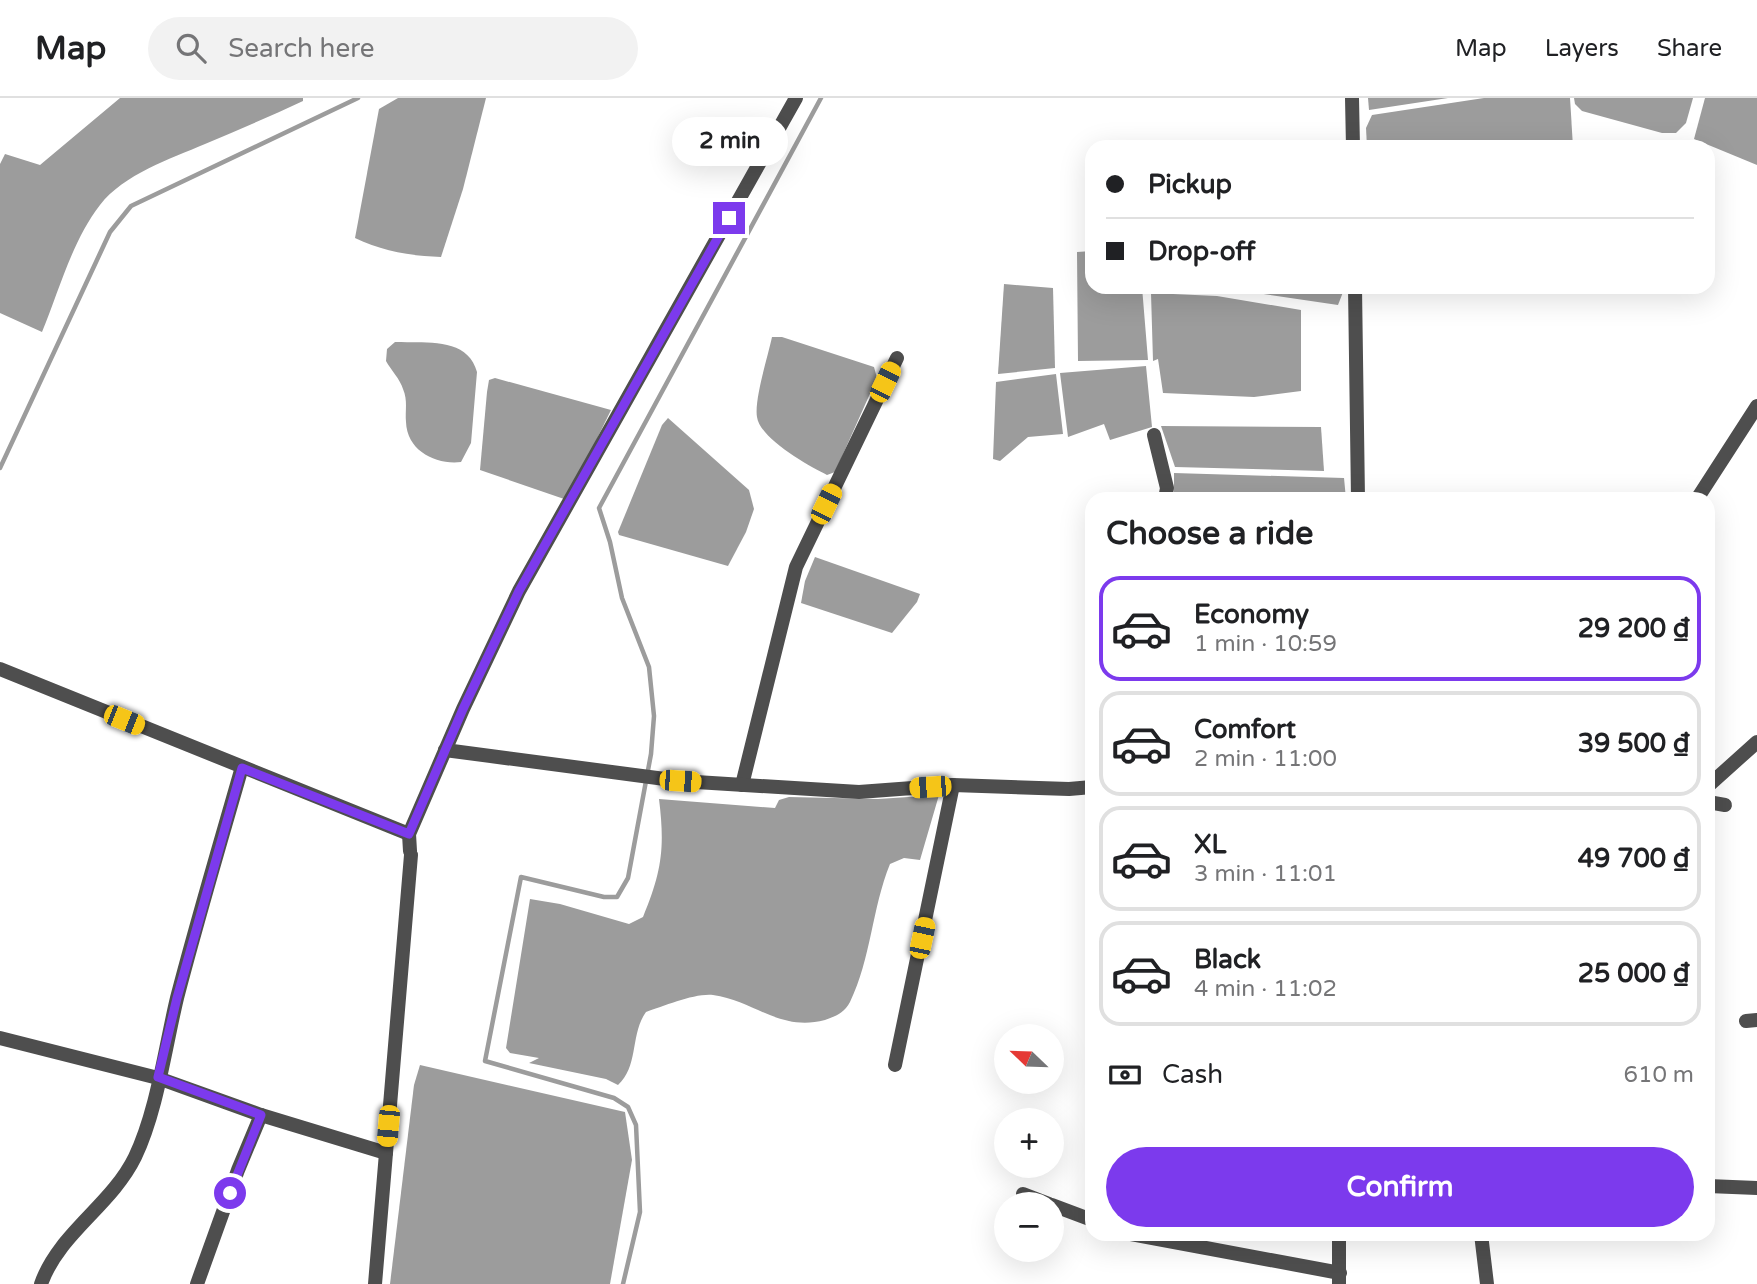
<!DOCTYPE html>
<meta charset="utf-8">
<style>
:root{--surface:#fff;--page:#f2f2f2;--text:#202124;--muted:#757577;--line:#e0e0e0;--accent:#7c3aed}
body{margin:0;font-family:"Varela Round",sans-serif;background:var(--page);color:var(--text);height:100vh;display:flex;flex-direction:column;font-size:26px;white-space:nowrap}
*{box-sizing:border-box;margin:0}
p{font-size:23px;color:var(--muted)}
.icon{flex:none;width:38px;height:38px;fill:none;stroke:currentColor;stroke-width:2;stroke-linecap:round;stroke-linejoin:round}
.map{position:relative;flex:1;overflow:hidden}
.panel{position:absolute;left:1085px;top:394px;width:630px;height:749px;display:flex;flex-direction:column;background:var(--surface);border-radius:21px;box-shadow:0 7px 28px #0002}
.panel>*{flex:none}
.guide{position:absolute;left:1085px;top:42px;width:630px;height:154px;border-radius:21px;box-shadow:0 7px 28px #0002;display:grid;align-content:center;height:154px;padding:0 21px;background:var(--surface)}
.needle{width:46px;rotate:293deg}
.buttons{position:absolute;left:994px;top:926px;display:grid;gap:14px}
.buttons a{display:grid;place-items:center;width:70px;height:70px;border-radius:50%;background:var(--surface);box-shadow:0 7px 28px #0002;font-size:35px}
.end{position:absolute;width:32px;height:32px;margin:-16px;border:9px solid #7c3aed;background:#fff;box-shadow:0 0 0 4px #fff}
.from{border-radius:50%}
.bubble{position:absolute;height:49px;border-radius:24px;background:var(--surface);box-shadow:0 7px 28px #0002;font-size:23px;font-weight:700;line-height:49px;text-align:center}
.car{position:absolute;width:21px;height:42px;margin:-21px -10px;border-radius:9px;box-shadow:0 0 5px 2px #0007;background:linear-gradient(#f5c518 24%,#345 0 40%,#f5c518 0 76%,#345 0 86%,#f5c518 0)}
.guide b{display:flex;align-items:center;gap:24px;height:66px;font-size:26px}
.guide b+b{border-top:2px solid var(--line)}
.guide i{width:18px;height:18px;background:var(--text)}
ul{padding:0;list-style:none}
li{display:flex;align-items:center;gap:21px;height:105px;margin:0 14px 10px;padding:0 7px;border:4px solid var(--line);border-radius:21px}
li div{flex:1}
li b{display:block;font-size:26px}
li em{font-style:normal;font-weight:700}
li.on{border-color:var(--accent)}
li>.icon{width:63px;height:63px;stroke-width:1.5}
h2{padding:0 21px;font-size:32px;line-height:84px}
.pay{display:flex;align-items:center;gap:18px;height:77px;padding:0 21px;font-size:26px}
.pay p{margin-inline-start:auto}
.button{display:flex;gap:14px;margin-top:auto;padding:14px 21px}
.button a{flex:1;height:80px;border-radius:42px;background:var(--accent);color:#fff;font-size:28px;font-weight:700;line-height:80px;text-align:center}
header{display:flex;align-items:center;gap:42px;box-sizing:border-box;height:98px;padding:0 35px;background:var(--surface);border-bottom:2px solid var(--line)}
header strong{font-size:33px}
nav{display:flex;gap:38px;margin-inline-start:auto;font-size:24px}
.search{width:490px;height:63px;background:var(--page);display:flex;align-items:center;gap:18px;box-sizing:border-box;padding:0 24px;border-radius:38px;color:var(--muted);font-size:26px}
.map>svg:first-child{display:block}
.water{fill:#9c9c9c}
.lines{fill:none;stroke-linecap:round;stroke-linejoin:round}
.stream{stroke:#9c9c9c;stroke-width:4.5}
.minor{stroke:#4e4e4e;stroke-width:14}
.tertiary{stroke:#4e4e4e;stroke-width:14}
.route{stroke:#7c3aed;stroke-width:9}
</style>
<header>
<strong>Map</strong>
<div class="search"><svg class="icon" aria-label="search" viewBox="0 0 24 24"><circle cx="10" cy="10" r="6"/><path d="M15 15l6 6"/></svg>Search here</div>
<nav><a>Map</a><a>Layers</a><a>Share</a></nav>
</header>
<div class="map">
<svg width="1757" height="1186" viewBox="0 0 1757 1186">
<rect width="100%" height="100%" fill="#fff"/>
<!-- water -->
<g class="water">
<path d="M120,0H303V3C271,18 238,32 205,46C170,61 124,76 100,107C72,143 59,193 42,234L0,215V66L5,56L40,67Z"/>
<path d="M398,0H486L463,91L441,159C411,158 382,153 355,140L379,11Z"/>
<path d="M1368,0H1448L1369,12Z"/>
<path d="M1484,0H1570L1573,49H1367L1366,30L1372,17Z"/>
<path d="M1574,0H1693L1686,25L1676,35H1662L1582,13L1575,6Z"/>
<path d="M1705,0H1757V67L1694,41Z"/>
<path d="M1092,153V189H1142L1148,262L1078,263L1077,154Z"/>
<path d="M1004,186L1053,190L1055,270L998,276Z"/>
<path d="M1216,189H1345L1338,207Z"/>
<path d="M1151,195L1217,198L1301,212V293L1254,299L1163,295L1158,261L1153,263Z"/>
<path d="M772,239H782L874,269L877,280L835,374L827,377C809,368 760,341 757,319C754,302 768,258 772,239Z"/>
<path d="M395,244C426,245 468,239 477,274L471,345L461,364C436,367 407,353 406,324C405,312 408,303 403,291C400,281 391,272 386,263L387,251Z"/>
<path d="M1146,268L1152,329L1110,342L1104,326L1068,339L1060,275Z"/>
<path d="M1056,276L1063,336L1028,339L1000,363L993,361L996,284Z"/>
<path d="M495,280L611,312L567,402L480,372L487,294L489,282Z"/>
<path d="M668,320L749,392L754,411L746,434L728,468L619,437L618,434L662,327Z"/>
<path d="M1161,328L1321,329L1324,373L1175,369Z"/>
<path d="M1174,375L1344,380L1346,401H1174Z"/>
<path d="M815,459L920,496L917,504L892,535L801,505L805,483Z"/>
<path d="M939,697L920,762L904,760L890,766C872,810 871,861 850,904C844,915 836,918 825,922C780,934 755,903 713,897C695,895 664,908 646,914C630,936 639,968 618,987L606,981L529,965L539,960L510,955L506,950L530,801L560,806L629,826L643,819C662,773 665,750 659,701L775,710L779,702L789,699L878,701Z"/>
<path d="M420,967L625,1014L632,1062L610,1186H390L414,987Z"/>
</g>
<g class="lines">
<!-- stream -->
<g class="stream">
<path d="M0,370L110,134L131,108L358,0"/>
<path d="M623,1186L640,1114L636,1027L628,1009L614,1000L485,963L521,779L604,799H617L628,780L651,656L654,618L649,569L622,500L610,444L599,410L821,0"/>
</g>
<!-- minor -->
<g class="minor">
<path d="M1154,337L1167,390L1165,401"/>
<path d="M1697,401L1757,308"/>
<path d="M742,687L796,469L897,260"/>
<path d="M1708,688L1757,644"/>
<path d="M1708,704L1725,707"/>
<path d="M1746,923L1757,922"/>
<path d="M0,940L158,980L261,1017L386,1055"/>
<path d="M895,967L953,687"/>
<path d="M1708,1088L1757,1090"/>
<path d="M1023,1096L1049,1106"/>
<path d="M1052,1107L1092,1122"/>
<path d="M1131,1136L1340,1175"/>
<path d="M1481,1136L1487,1186"/>
<path d="M41,1186C59,1135 111,1108 135,1059C157,1013 165,950 177,900C197,823 220,746 242,669"/>
<path d="M197,1186L238,1072L261,1017"/>
</g>
<!-- tertiary -->
<g class="tertiary">
<path d="M1352,0L1353,49"/>
<path d="M1355,189L1358,401"/>
<path d="M0,571L409,736"/>
<path d="M445,652L680,683L859,694L953,687L1069,691L1092,689"/>
<path d="M410,753L409,736L463,611L519,493L796,0"/>
<path d="M375,1186L411,757"/>
<path d="M1339,1186V1136"/>
</g>
</g>
<g class="lines">
<!-- route -->
<path class="route" d="M230,1095L261,1017L158,979L177,900L242,670L409,736L463,611L519,493L729,120"/>
</g>
</svg>
<div class="buttons">
<a><svg class="needle" viewBox="-14 -14 28 28"><path d="M0-13l5 13h-10z" fill="#e53935"/><path d="M0 13l5-13h-10z" fill="#757577"/></svg></a>
<a>+</a>
<a>−</a>
</div>
<i class="end from" style="left:230px;top:1095px"></i>
<i class="end" style="left:729px;top:120px"></i>
<div class="bubble" style="left:672px;top:19px;width:116px">2 min</div>
<i class="car" style="left:885px;top:284px;rotate:26deg"></i>
<i class="car" style="left:826px;top:406px;rotate:26deg"></i>
<i class="car" style="left:124px;top:622px;rotate:112deg"></i>
<i class="car" style="left:680px;top:683px;rotate:94deg"></i>
<i class="car" style="left:930px;top:689px;rotate:266deg"></i>
<i class="car" style="left:922px;top:840px;rotate:12deg"></i>
<i class="car" style="left:388px;top:1028px;rotate:185deg"></i>
<div class="guide">
<b><i class="from"></i>Pickup</b>
<b><i></i>Drop-off</b>
</div>
<section class="panel">
<h2>Choose a ride</h2>
<ul>
<li class="on"><svg class="icon" aria-label="car" viewBox="0 0 24 24"><path d="M5 17H2v-5l4-1 3-4h7l3 4 3 1v5h-3M9 17h6M6 11h13"/><circle cx="7" cy="17" r="2"/><circle cx="17" cy="17" r="2"/></svg><div><b>Economy</b><p>1 min · 10:59</p></div><em>29 200 ₫</em></li>
<li><svg class="icon" aria-label="car" viewBox="0 0 24 24"><path d="M5 17H2v-5l4-1 3-4h7l3 4 3 1v5h-3M9 17h6M6 11h13"/><circle cx="7" cy="17" r="2"/><circle cx="17" cy="17" r="2"/></svg><div><b>Comfort</b><p>2 min · 11:00</p></div><em>39 500 ₫</em></li>
<li><svg class="icon" aria-label="car" viewBox="0 0 24 24"><path d="M5 17H2v-5l4-1 3-4h7l3 4 3 1v5h-3M9 17h6M6 11h13"/><circle cx="7" cy="17" r="2"/><circle cx="17" cy="17" r="2"/></svg><div><b>XL</b><p>3 min · 11:01</p></div><em>49 700 ₫</em></li>
<li><svg class="icon" aria-label="car" viewBox="0 0 24 24"><path d="M5 17H2v-5l4-1 3-4h7l3 4 3 1v5h-3M9 17h6M6 11h13"/><circle cx="7" cy="17" r="2"/><circle cx="17" cy="17" r="2"/></svg><div><b>Black</b><p>4 min · 11:02</p></div><em>25 000 ₫</em></li>
</ul>
<div class="pay"><svg class="icon" aria-label="cash" viewBox="0 0 24 24"><path d="M3 7h18v10H3z"/><circle cx="12" cy="12" r="2"/></svg>Cash<p>610 m</p></div>
<div class="button"><a>Confirm</a></div>
</section>
</div>
